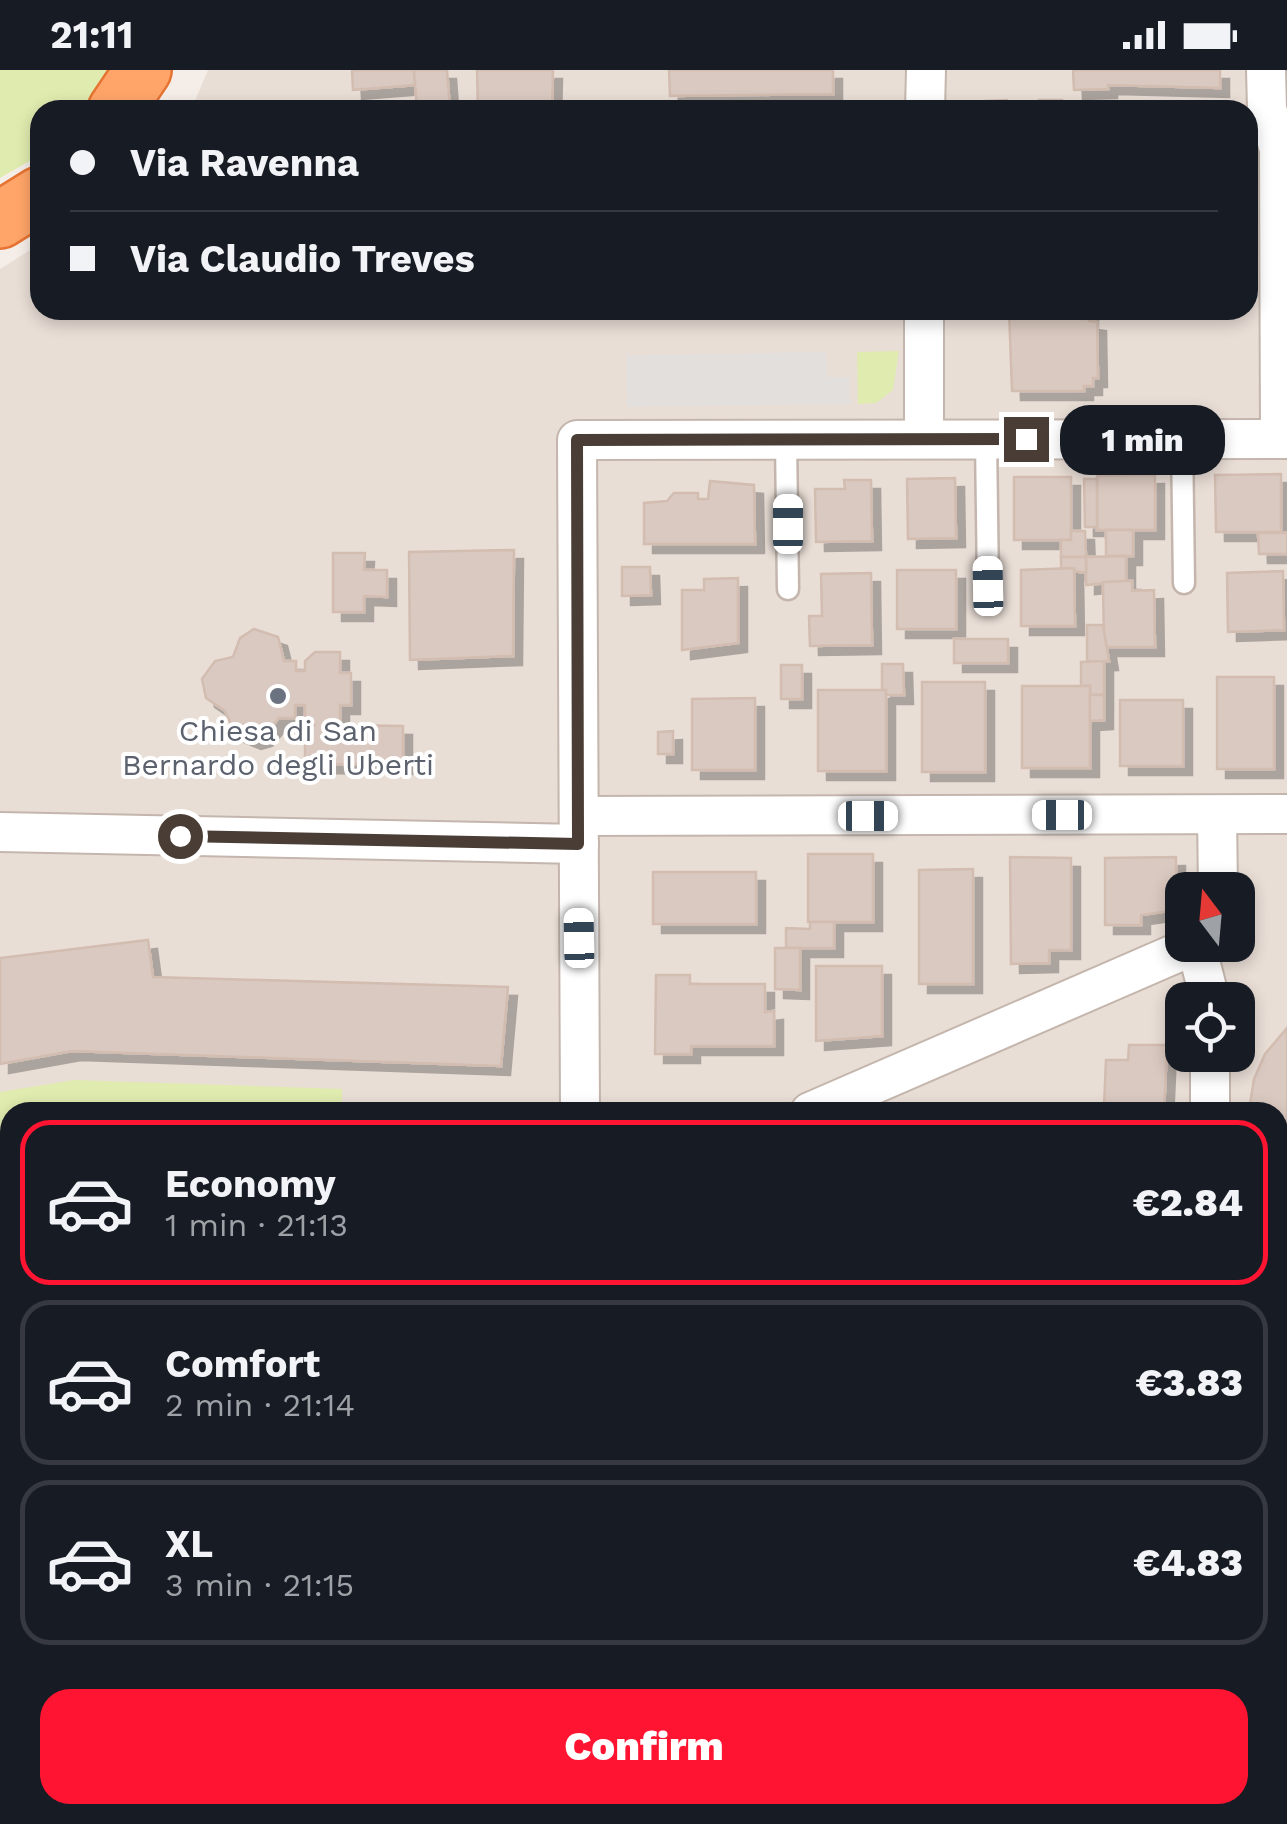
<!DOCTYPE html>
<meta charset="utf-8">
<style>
:root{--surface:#171b24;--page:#242831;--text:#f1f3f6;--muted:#9ea1a6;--line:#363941;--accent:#ff1531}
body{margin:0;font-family:"Work Sans",sans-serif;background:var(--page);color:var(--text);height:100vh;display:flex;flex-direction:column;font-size:38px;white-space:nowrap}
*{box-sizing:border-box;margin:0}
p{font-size:32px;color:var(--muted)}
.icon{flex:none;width:55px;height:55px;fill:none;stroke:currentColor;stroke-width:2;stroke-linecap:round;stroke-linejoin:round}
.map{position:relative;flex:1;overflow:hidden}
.details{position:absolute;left:0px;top:1032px;width:1288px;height:722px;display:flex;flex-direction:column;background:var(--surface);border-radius:30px 30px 0 0;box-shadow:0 5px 15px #0003}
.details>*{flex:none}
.guide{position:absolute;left:30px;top:30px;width:1228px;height:220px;border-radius:30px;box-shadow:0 5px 15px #0003;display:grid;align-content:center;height:220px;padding:0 40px;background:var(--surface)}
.needle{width:65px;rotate:344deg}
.controls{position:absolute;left:1165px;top:802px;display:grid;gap:20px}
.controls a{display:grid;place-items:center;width:90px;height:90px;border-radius:20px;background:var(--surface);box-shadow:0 5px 15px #0003;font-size:50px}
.end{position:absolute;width:45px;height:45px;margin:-22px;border:12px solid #493d36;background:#fff;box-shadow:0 0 0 5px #fff}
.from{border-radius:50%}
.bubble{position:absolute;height:70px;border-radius:30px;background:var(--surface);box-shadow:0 5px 15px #0003;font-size:32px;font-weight:800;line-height:70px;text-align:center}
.car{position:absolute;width:30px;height:60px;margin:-30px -15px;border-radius:12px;box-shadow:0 0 8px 2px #0007;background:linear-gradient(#fff 24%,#345 0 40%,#fff 0 76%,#345 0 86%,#fff 0)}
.guide b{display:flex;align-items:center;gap:35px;height:95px;font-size:38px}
.guide b+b{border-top:2px solid var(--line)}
.guide i{width:25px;height:25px;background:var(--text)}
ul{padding:18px 0 0;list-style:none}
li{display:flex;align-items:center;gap:30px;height:165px;margin:0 20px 15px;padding:0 20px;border:5px solid var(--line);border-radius:30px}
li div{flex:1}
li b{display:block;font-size:38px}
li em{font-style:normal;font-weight:800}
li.on{border-color:var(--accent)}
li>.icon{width:90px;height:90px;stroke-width:1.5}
.primary-button{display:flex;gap:20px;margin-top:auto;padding:20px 40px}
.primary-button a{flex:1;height:115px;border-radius:30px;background:var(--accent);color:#fff;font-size:40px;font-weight:800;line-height:115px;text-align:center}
.status{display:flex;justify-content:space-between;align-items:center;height:70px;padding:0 50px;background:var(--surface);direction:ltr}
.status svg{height:28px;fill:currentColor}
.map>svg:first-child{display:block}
.residential{fill:#e9ded6;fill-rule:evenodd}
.green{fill:#e0ebaf}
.parking{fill:#e3dfdd}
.building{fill:#dac9c0;stroke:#d3bcb0;stroke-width:2.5;filter:url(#shadow)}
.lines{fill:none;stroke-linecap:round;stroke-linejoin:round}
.lane-casing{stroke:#c4b6ad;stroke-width:25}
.street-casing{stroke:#c4b6ad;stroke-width:42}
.highway-casing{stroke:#e67332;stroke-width:60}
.lane{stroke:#fff;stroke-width:20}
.street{stroke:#fff;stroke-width:38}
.highway{stroke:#ffa569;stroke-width:55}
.route{stroke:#493d36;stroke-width:12}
.worship-dot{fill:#6b7280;stroke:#fff;stroke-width:4}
.labels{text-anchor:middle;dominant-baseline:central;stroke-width:8;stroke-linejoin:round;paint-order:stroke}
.worship-label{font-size:30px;fill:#5b616d;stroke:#fff}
</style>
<div class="status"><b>21:11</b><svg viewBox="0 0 49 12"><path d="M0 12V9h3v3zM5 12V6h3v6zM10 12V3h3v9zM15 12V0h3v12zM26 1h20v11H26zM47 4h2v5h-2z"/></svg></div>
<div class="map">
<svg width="1287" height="1754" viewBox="0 0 1287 1754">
<defs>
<filter id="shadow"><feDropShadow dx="9" dy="9" stdDeviation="0" flood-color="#0004"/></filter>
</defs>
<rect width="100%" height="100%" fill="#f5eee8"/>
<!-- residential -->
<path class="residential" d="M208,0H1287V1754H0V199L40,174V240H1248V40H191ZM1182,820H1238V875H1182ZM1182,930H1238V985H1182ZM10,1042H1278V1745H10Z"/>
<!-- green -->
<g class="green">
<path d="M0,0H125L93,40H40V85L0,108Z"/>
<path d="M899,281L893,320L876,333L858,334L857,282Z"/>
<path d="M74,1010L342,1019V1042H10V1389H0V1022Z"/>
</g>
<!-- parking -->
<path class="parking" d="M826,282L827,307H850V334L627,337L626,285Z"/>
<!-- building -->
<g class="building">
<path d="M352,0H414L415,15L353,20Z"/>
<path d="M414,0H447L450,40H417Z"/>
<path d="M477,0H553L552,40H478Z"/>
<path d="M669,0H833V24L670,26Z"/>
<path d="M1073,0H1220V18L1108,15V19L1074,20Z"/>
<path d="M1007,30V34H1039V30H1062V40H985V31Z"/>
<path d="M1009,240H1089V251L1097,252L1098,308H1093V316H1084V321H1012Z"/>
<path d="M1281,404V462H1216L1215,405Z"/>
<path d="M1155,405V460H1097V406Z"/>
<rect x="1014" y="407" width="57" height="63"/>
<path d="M955,408L956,468L908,469L907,409Z"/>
<path d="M1084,409H1097V457H1085Z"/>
<path d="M844,410H871L872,471L816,472L815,419H845Z"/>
<path d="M710,411L754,415L755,474H644V433L667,431L674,423H698V429H708Z"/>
<rect x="1106" y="460" width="27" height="26"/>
<path d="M1071,461H1085L1086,487H1061V470H1071Z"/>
<path d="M1258,463H1287V484H1259Z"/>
<path d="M514,480L513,586L410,590L409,482Z"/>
<path d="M333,483H365L364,500H387V527L364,526V542H333Z"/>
<path d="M1126,486V511L1086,515V487Z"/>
<path d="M1061,487H1086V503L1061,499Z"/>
<path d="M622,497H650L651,525L622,526Z"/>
<path d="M1074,498L1075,556H1021V500Z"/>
<rect x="897" y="500" width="59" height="59"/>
<path d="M1283,501L1284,560L1228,562L1227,503Z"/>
<path d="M871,503L872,575L810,576L809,546H822L821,504Z"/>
<path d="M738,508V573L682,580V520H704V509Z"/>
<path d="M1126,511H1132V521L1154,520L1155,577H1104L1103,512Z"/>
<path d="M1087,555H1103L1109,591L1087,592Z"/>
<path d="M254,559L278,567L284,591H296V601H305V591L315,582H340V603H351V635H340V655L403,656V695L305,694V656L314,655L305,647V635H295V648H279L263,667L252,670L235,663L225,641L206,628L202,609L215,591L233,587L240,568Z"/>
<rect x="954" y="569" width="54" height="24"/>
<path d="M1104,591V625H1090V616H1081V592Z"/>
<path d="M882,594H903L904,625H886L882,620Z"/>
<rect x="781" y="595" width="21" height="34"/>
<rect x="1217" y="607" width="57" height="92"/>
<rect x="922" y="612" width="63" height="90"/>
<rect x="1022" y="616" width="68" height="82"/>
<rect x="818" y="620" width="68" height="81"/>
<path d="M1090,625H1104V650L1090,651Z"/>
<path d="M755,628V700H692V629Z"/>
<rect x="1120" y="630" width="63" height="66"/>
<path d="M673,661V684H658V662Z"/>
<rect x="808" y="784" width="65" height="68"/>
<path d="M1010,787L1071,788V880H1049V893L1011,894Z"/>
<path d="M1176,787V840L1141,845V855H1105V788Z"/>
<path d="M973,799V914H919V800Z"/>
<rect x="653" y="802" width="103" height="52"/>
<path d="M810,852H834V878H786V858L810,859Z"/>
<path d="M148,870L153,907L508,917L501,996L72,981L0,994V888Z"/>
<path d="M775,878H800V920L775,919Z"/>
<path d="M816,896H882V966L816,971Z"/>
<path d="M656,905H690V914H765V942L774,941V976H691V984H655Z"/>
<path d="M1287,958V1083L1278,1082V1042L1250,1034L1254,1009L1265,984Z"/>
<path d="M1129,975H1167L1164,1042H1119V1037H1104L1106,990H1128Z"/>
<rect x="1278" y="1217" width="5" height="62"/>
<rect x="1278" y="1361" width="9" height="49"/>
<rect x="1278" y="1519" width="9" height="51"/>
<rect x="663" y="1745" width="119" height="9"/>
<rect x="812" y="1745" width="31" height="9"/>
<rect x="863" y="1745" width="57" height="9"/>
<rect x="943" y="1745" width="40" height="9"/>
</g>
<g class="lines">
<!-- lane casing -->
<g class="lane-casing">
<g id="lane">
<path d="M786,369L788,519"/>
<path d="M986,369L988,516"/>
<path d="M1182,369L1184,513"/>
</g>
</g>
<!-- street casing -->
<g class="street-casing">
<g id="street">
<path d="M1266,0L1267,39L1279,79L1280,369"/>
<path d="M925,40L926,0"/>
<path d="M924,369V240"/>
<path d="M1217,745L1218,820"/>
<path d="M579,746L1287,744"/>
<path d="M0,762L579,774"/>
<path d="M1196,875L1210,930"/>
<path d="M1210,985V1042"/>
<path d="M580,1042L577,370L1287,369"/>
<path d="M810,1042L1195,875"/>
<path d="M1278,1469H1287"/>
<path d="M590,1745V1754"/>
</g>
</g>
<!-- highway casing -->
<g class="highway-casing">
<g id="highway">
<path d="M116,40L143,0"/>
<path d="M0,150L40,125"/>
</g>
</g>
<!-- lane -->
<use href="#lane" class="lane"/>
<!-- street -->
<use href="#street" class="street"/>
<!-- highway -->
<use href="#highway" class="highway"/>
</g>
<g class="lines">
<!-- route -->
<path class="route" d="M180,766L578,774L577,370L1026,369"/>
</g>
<!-- markers -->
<circle class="worship-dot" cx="278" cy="626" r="10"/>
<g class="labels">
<!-- worship labels -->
<g class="worship-label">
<text x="278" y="660">Chiesa di San<tspan x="278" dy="34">Bernardo degli Uberti</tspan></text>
</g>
</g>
</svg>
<div class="controls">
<a><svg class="needle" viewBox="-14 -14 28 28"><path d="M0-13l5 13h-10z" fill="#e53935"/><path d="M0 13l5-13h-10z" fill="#9ea1a6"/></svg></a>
<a><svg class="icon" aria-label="locate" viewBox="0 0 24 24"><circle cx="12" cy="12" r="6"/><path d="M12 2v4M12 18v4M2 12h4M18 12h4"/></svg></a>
</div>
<i class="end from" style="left:180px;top:766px"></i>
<i class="end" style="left:1026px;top:369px"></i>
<div class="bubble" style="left:1060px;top:335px;width:165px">1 min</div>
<i class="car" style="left:788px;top:454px;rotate:0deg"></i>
<i class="car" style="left:988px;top:516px;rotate:359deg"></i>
<i class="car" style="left:1062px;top:745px;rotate:270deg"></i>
<i class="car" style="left:868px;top:746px;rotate:90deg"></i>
<i class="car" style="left:579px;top:868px;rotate:359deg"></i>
<div class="guide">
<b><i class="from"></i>Via Ravenna</b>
<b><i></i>Via Claudio Treves</b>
</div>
<section class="details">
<ul>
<li class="on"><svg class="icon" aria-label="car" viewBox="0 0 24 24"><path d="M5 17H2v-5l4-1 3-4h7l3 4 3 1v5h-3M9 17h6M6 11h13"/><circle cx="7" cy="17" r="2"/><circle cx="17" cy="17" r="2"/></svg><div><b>Economy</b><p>1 min · 21:13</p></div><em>€2.84</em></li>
<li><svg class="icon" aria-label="car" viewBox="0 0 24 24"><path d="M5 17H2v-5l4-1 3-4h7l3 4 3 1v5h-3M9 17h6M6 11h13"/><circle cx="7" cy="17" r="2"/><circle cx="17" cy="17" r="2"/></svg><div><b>Comfort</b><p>2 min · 21:14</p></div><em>€3.83</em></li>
<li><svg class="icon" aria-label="car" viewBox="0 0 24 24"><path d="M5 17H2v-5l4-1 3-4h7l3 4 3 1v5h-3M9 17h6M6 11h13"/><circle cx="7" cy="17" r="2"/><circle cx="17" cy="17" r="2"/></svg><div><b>XL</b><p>3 min · 21:15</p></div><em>€4.83</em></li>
</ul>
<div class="primary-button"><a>Confirm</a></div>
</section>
</div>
